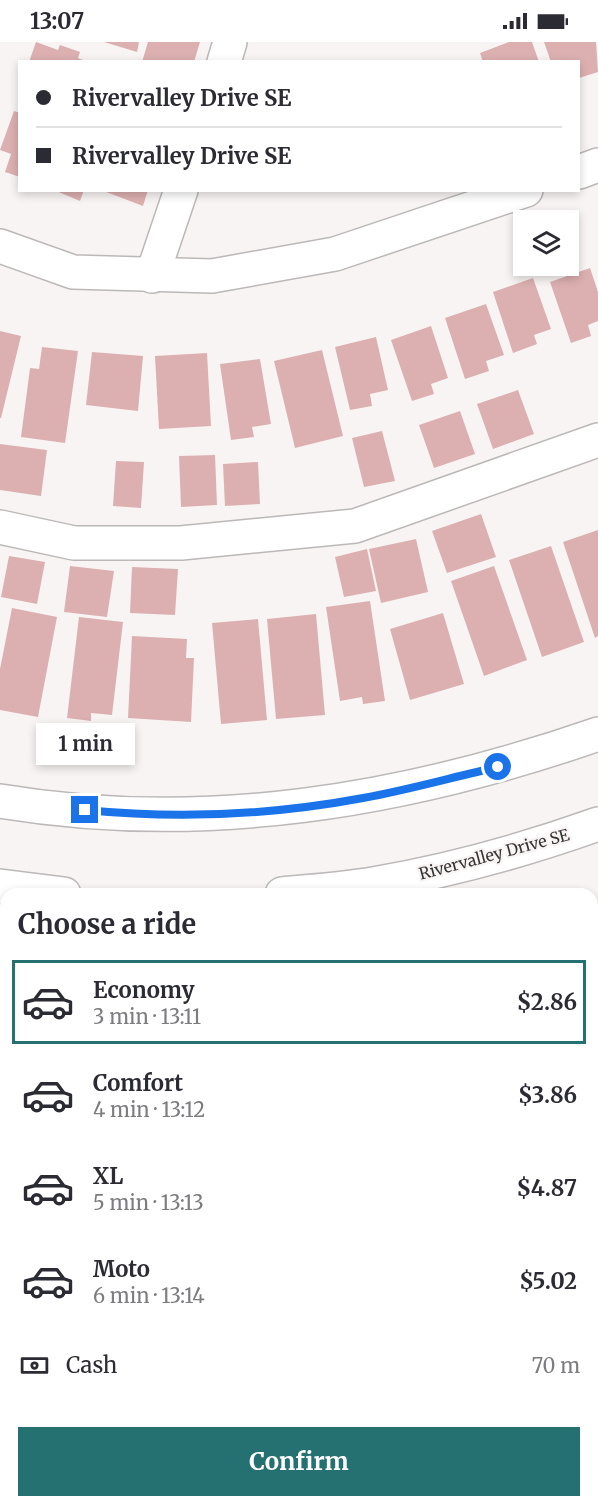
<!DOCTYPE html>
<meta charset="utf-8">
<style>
:root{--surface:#fff;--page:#f2f2f3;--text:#2b2b33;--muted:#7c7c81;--line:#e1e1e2;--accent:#257070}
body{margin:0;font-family:Merriweather,serif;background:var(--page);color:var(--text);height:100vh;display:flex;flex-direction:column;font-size:22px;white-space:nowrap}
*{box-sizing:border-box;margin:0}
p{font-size:20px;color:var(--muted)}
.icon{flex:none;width:33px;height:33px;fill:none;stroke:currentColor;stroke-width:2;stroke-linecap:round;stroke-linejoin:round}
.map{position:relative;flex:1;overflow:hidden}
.details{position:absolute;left:0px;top:846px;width:598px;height:620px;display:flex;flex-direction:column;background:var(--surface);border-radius:18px 18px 0 0;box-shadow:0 3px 9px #0003}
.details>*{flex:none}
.hud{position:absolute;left:18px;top:18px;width:562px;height:132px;border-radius:0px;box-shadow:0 3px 9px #0003;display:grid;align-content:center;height:132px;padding:0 18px;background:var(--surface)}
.controls{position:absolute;left:513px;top:168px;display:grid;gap:12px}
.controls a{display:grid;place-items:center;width:66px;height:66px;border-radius:0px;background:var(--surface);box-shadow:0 3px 9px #0003;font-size:30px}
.end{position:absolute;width:27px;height:27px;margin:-14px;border:8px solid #1a73e8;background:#fff;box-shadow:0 0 0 3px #fff}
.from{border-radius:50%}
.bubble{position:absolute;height:42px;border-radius:0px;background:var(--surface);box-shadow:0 3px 9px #0003;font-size:20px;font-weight:700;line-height:42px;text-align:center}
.hud b{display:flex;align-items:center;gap:21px;height:57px;font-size:22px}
.hud b+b{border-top:2px solid var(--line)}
.hud i{width:15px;height:15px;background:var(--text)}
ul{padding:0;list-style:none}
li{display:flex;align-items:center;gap:18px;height:84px;margin:0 12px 9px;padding:0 6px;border:3px solid transparent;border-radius:0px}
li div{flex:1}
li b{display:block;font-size:22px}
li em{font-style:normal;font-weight:700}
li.active{border-color:var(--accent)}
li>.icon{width:54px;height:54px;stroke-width:1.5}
h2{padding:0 18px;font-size:27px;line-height:72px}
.pay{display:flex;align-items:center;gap:15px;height:66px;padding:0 18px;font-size:22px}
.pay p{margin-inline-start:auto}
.button{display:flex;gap:12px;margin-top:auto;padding:12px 18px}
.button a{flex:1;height:69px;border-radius:0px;background:var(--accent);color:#fff;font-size:24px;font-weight:700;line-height:69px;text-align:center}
.status{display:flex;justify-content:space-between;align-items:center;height:42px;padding:0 30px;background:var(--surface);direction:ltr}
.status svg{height:16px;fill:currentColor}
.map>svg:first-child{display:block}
.green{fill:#fbd9d9}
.building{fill:#dcb0b0}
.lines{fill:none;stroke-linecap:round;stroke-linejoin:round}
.minor-casing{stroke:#bcb8b7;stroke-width:36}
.minor{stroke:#fff;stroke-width:33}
.route{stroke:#1a73e8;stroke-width:8}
.labels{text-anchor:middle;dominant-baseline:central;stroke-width:4.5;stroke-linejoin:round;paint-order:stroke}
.street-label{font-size:16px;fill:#363535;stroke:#f9f4f4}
</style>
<div class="status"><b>13:07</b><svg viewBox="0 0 49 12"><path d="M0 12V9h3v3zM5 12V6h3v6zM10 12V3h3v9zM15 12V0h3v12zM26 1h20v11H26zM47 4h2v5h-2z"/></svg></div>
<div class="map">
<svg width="598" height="1465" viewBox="0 0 598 1465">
<rect width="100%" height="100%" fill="#f9f4f4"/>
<!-- green -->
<path class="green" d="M197,1460H542L544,1465H199Z"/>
<!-- building -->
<g class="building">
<path d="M36,0L58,8L60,3L80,10L78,16L88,20H29Z"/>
<path d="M104,0H139L137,10Z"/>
<path d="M148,0H200L194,20H142Z"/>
<path d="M509,0H532L539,20H483L480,11Z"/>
<path d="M544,0H596L598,30L579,36V20H551Z"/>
<path d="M14,69L20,71V135L5,130L11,112L0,108Z"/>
<path d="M54,148H84L80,159Z"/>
<path d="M101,148H148L143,164Z"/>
<path d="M590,226L598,250V279L588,283L591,294L571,301L550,240Z"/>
<path d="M533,236L551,287L534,293L537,302L513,311L493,250Z"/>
<path d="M486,262L504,313L486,319L489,329L465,337L445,276Z"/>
<path d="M431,284L448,336L431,342L434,352L412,359L391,298Z"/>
<path d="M0,289L21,294L1,376H0Z"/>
<path d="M376,295L388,348L370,352L372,364L350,368L335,305Z"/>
<path d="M42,305L78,309L65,401L21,395L30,326L39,327Z"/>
<path d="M322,308L343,394L295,406L274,319Z"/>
<path d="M92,310L143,314L138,369L86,363Z"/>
<path d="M207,311L211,384L159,387L155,314Z"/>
<path d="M260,317L271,382L252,385L254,395L231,398L220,322Z"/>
<path d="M518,348L534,392L493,407L477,362Z"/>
<path d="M460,369L475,412L434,426L419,383Z"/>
<path d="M382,389L395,439L364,445L352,396Z"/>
<path d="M0,402L47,408L41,454L0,448Z"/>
<path d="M215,413L217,463L181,465L179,414Z"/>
<path d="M116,419L144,420L141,466L113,464Z"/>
<path d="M258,420L260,462L225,464L223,422Z"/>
<path d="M481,472L496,515L447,531L432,489Z"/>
<path d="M598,488V594L595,596L563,500Z"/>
<path d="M416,497L428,550L381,561L369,507Z"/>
<path d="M551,504L584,600L542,615L509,518Z"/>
<path d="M367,507L376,549L344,555L335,515Z"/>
<path d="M9,514L45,520L37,562L1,555Z"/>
<path d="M70,524L114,529L107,575L64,570Z"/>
<path d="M494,524L527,618L484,634L451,539Z"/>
<path d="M132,525L178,527L175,573L130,571Z"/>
<path d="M370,559L385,659L363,662L362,655L340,659L326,565Z"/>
<path d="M12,566L57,575L38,675L0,668V627Z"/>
<path d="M443,571L464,642L410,658L390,587Z"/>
<path d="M316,572L325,673L276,677L267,577Z"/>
<path d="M79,575L123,580L112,673L91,671V679L67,676Z"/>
<path d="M258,577L267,678L221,682L212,581Z"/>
<path d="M132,594L187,597L186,616H194L191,680L128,676Z"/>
<path d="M0,975L6,976L1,1026H0Z"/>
<path d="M598,981V1390L592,1375V983Z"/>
<path d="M0,1277L6,1281V1302L0,1311Z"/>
<path d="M6,1358V1430L0,1426V1361L3,1363Z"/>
<path d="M59,1460H129L131,1465H45Z"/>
</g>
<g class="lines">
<!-- minor casing -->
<g class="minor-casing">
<g id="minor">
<path d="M224,20L230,0"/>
<path d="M579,130L598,123"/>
<path d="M0,204L73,230L212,234L335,212L526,148"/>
<path d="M152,234L181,148"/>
<path d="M0,485L74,501H181L355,484L598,398"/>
<path d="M0,759C204,793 405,759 598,692"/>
<path d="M0,844L64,852"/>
<path d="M282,852C312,849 343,847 373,842C449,829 525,808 598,782"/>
<path d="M0,1185H6"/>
</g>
</g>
<!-- minor -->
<use href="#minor" class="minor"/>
</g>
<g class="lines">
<!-- route -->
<path class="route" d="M85,768C177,777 272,773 363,756C408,748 453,735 498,725"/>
</g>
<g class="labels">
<!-- street labels -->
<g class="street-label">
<text transform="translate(494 812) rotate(-15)">Rivervalley Drive SE</text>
</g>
</g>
</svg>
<div class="controls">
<a><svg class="icon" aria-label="layers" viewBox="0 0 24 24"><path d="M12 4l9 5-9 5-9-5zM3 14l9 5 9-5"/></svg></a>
</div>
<i class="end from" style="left:498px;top:725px"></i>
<i class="end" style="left:85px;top:768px"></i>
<div class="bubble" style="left:36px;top:681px;width:99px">1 min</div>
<div class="hud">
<b><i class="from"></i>Rivervalley Drive SE</b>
<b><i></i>Rivervalley Drive SE</b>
</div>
<section class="details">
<h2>Choose a ride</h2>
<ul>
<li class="active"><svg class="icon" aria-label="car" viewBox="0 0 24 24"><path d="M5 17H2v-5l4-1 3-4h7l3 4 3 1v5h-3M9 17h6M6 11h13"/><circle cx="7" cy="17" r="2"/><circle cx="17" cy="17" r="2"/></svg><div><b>Economy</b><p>3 min · 13:11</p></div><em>$2.86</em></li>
<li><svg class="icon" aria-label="car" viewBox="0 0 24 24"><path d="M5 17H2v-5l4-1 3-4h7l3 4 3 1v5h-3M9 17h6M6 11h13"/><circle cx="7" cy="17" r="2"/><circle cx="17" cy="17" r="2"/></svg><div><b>Comfort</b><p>4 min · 13:12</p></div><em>$3.86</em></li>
<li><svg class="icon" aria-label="car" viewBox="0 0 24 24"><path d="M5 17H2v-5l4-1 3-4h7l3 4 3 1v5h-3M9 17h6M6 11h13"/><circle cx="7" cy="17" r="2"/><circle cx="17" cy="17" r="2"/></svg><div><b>XL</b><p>5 min · 13:13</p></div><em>$4.87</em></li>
<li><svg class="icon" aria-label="car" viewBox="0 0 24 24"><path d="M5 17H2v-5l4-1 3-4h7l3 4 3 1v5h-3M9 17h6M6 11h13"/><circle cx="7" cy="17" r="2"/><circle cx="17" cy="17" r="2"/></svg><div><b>Moto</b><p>6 min · 13:14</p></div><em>$5.02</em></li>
</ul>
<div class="pay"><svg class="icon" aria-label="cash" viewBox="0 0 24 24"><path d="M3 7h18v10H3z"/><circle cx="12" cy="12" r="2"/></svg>Cash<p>70 m</p></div>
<div class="button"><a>Confirm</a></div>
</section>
</div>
